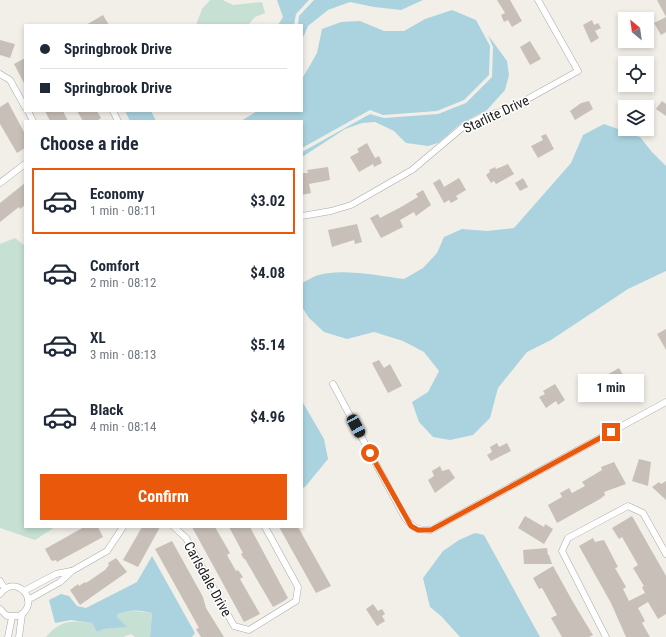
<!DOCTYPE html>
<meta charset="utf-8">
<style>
:root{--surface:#fff;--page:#f6f6f7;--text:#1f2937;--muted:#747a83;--line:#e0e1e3;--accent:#ea580c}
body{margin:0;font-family:"Roboto Condensed",sans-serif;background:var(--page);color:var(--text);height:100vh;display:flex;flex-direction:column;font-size:15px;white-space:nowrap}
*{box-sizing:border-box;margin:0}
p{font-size:13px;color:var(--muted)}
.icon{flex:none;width:22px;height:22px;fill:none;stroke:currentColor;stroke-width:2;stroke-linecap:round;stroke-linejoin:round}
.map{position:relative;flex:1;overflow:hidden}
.sheet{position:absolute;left:24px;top:120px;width:279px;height:408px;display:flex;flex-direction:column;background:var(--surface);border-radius:0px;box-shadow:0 2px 6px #0003}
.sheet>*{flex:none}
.guide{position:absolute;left:24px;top:24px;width:279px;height:88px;border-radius:0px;box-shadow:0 2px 6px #0003;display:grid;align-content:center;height:88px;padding:0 16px;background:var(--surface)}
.needle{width:26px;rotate:331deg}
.fabs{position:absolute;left:618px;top:12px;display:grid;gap:8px}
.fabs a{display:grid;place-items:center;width:36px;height:36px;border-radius:0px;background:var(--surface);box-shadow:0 2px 6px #0003;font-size:20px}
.end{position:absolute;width:18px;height:18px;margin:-9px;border:5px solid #ea580c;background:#fff;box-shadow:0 0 0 2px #fff}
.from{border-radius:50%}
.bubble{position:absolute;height:28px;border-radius:0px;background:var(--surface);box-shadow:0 2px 6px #0003;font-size:13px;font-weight:700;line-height:28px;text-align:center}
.car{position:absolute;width:12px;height:24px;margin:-12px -6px;border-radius:5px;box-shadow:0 0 3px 1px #0007;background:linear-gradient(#222 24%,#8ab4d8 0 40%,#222 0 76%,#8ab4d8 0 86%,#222 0)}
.guide b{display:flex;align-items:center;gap:14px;height:38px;font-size:15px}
.guide b+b{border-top:1px solid var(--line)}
.guide i{width:10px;height:10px;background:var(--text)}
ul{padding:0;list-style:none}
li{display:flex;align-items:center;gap:12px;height:66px;margin:0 8px 6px;padding:0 8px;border:2px solid transparent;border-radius:0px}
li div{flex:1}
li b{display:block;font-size:15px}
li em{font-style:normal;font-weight:700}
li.current{border-color:var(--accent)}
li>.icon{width:36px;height:36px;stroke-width:1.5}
h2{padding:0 16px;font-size:18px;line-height:48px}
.button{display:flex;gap:8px;margin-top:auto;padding:8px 16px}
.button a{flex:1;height:46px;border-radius:0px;background:var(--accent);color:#fff;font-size:16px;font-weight:700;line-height:46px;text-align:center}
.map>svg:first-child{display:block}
.wetland{fill:#c6e0d4}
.water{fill:#aad3df}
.building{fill:#c7bfb8}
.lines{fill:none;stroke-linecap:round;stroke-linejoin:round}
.minor-casing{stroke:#a9a9a9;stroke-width:7}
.minor{stroke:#fff;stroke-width:6}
.route{stroke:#ea580c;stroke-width:5}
.labels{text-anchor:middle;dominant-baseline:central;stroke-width:3;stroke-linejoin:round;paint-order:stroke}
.street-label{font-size:14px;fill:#222;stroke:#fff}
</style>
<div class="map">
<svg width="666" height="637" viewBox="0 0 666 637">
<rect width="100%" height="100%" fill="#f2efe9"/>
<!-- wetland -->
<g class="wetland">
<path d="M210,0H223L233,5L262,2L265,13L255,17L248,25H196L202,9Z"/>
<path d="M15,238L25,246V527H55L35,540L0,528V244Z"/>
<path d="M127,610L152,613L150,637H135L131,634L123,637H46C60,620 72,620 92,623L97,632L104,629L126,627L117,617L118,614Z"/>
</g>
<!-- water -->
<g class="water">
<path d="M277,0H309L296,14L294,25H278L283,17Z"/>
<path d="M314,0H423L401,10L374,7L350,2L328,10L308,26L302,40V25H298L299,16Z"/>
<path d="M452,10L476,20L490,46L489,75L464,100L437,111L383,115L370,110L302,148V121H241L257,111H302V79L317,53L322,29L341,22L360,21L384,31H404L425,19Z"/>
<path d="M488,35L507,61L509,75L505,90L487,110L460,124L438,143L428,146L406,143L394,131L375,122L362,123L345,129L302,157V152L370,114L384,118L438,114L466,103L492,77L493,47Z"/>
<path d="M125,111H151L156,121H130Z"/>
<path d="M604,124L640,137L652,152L666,166V271L628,289L551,340L527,352L498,388L490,418L473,435L450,440L433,437L419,422L412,402L428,392L439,371L424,352L403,341L374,332L347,339L324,332L309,318L302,307V283C307,281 313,276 319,275C341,268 381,276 404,279L423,268L437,253L444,237L462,229L487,231L514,228L571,163L583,135Z"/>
<path d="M302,401L324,439L328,459L305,487L302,488Z"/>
<path d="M475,533L484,535L540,637H460L441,616L430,607L423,578L443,551L459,540Z"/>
<path d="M152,556L195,633L192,637H150L152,613C140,610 129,609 118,614L117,617L127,627L104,629L97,632L92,623L71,620L55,623L49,600L61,594L69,596L77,606L86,608L137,582Z"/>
</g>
<!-- building -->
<g class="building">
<path d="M497,0H510L522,21L512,27L508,20L504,22L501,15L505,13Z"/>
<path d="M657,0H666V32L661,35L654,23L666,17Z"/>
<path d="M103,15L109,25H86Z"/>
<path d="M592,20L594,25L598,23L601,28L595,31L599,38L591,43L583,25Z"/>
<path d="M0,40L15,44L10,58L0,55Z"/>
<path d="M530,41L541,59L530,65L520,47Z"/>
<path d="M25,58V85L14,64Z"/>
<path d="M589,101L593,109L575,120L570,111L581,103Z"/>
<path d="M662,101L666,104V116L656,109Z"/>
<path d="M8,102L25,134V148L17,153L0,124V107Z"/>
<path d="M45,111H63L68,121H50Z"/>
<path d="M77,111H97L101,118L97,121H83Z"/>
<path d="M546,134L554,149L538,158L531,146L543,140L541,136Z"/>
<path d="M367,143L375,158L379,156L382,163L374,167L373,164L359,172L350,157L359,152L357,149Z"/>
<path d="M508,164L514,174L498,183L496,184L494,181L491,183L486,175L490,172L489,170L495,167L496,169L501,167Z"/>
<path d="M328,167L330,180L309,184L311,193L302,195V173H308L307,170Z"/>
<path d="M459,178L466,190L456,196L458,199L451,203L449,200L444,203L433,183L440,179L444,187Z"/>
<path d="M523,178L528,187L520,191L515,183Z"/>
<path d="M25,183V205L20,209L19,207L0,222V203Z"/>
<path d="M423,190L431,205L416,216L414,212L400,220L403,227L381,238L370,218L378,214L380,218L401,207L418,197L416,194Z"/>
<path d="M357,224L362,242L355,244L354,240L332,247L328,230Z"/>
<path d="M666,329V350L657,334Z"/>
<path d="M379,360L384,368L390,364L402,386L388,393L372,363Z"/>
<path d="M619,368L627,382L620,386L621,387L606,394L598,380Z"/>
<path d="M555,384L565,400L558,405L556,401L546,408L539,397L545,394L543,391Z"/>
<path d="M497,443L499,447L507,443L511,451L491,461L487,455L492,452L490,447Z"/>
<path d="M639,459L651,462L648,486L632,481Z"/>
<path d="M614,462L626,484L604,492L605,495L600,499L557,523L548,505L562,497L560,493L569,488L572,493L585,486L582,482L602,470L601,467Z"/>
<path d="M440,466L442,471L449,469L455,478L435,493L428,480L434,476L432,471Z"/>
<path d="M666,481V500L652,487L659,482L661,484Z"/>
<path d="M525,516L544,527L545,524L553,529L544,544L518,528Z"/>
<path d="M632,516L666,576V614L658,619L648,602L638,608L645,621L642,623L650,637H626L611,603L579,546L593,538L595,542L604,540L618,567L615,568L626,587L623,589L629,601L645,593L642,587L644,586L633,568L638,565L622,537L619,539L612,528Z"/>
<path d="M84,527H98L103,537L57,562L56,560L53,561L51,560L45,549Z"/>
<path d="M142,527H160L138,567L123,560Z"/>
<path d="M192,527H215L230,553L227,555L236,571L238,570L243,577L240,579L260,614L244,622Z"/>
<path d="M229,527H250L288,598L284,601L273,607L245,559H244L241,554L243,553Z"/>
<path d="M279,527H298L331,586L316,593Z"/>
<path d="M172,541L203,597L206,608L224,637H201L196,629L199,628L155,549Z"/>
<path d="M547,548L548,555H549L552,564H524L523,550Z"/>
<path d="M116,558L127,572L80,605L70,590L78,584L79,586L85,582L86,583L105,570L109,565L108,563Z"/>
<path d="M553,566L573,602L591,632L593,635L589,637H562L551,618L557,615L542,588L539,589L533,578Z"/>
<path d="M373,604L378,611L382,609L385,614L382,616L385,621L377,626L366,609Z"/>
</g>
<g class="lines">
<!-- minor casing -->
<g class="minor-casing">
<g id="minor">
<path d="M0,74L10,80L25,107"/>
<path d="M28,111L33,121"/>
<path d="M113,111L118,121"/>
<path d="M0,183L25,164"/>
<path d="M302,216L331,211L351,205L412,170L463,127L486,115L506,111L578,71L538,0"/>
<path d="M333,384L405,518C414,529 418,530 431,530L666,402"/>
<path d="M174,527L186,538L234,626L249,630L296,601L298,587L265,527"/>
<path d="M0,581L5,589"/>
<path d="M24,591L56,574L71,571"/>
<path d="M0,594C15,572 43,602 19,616H7L0,609"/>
<path d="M28,600L60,582L72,571L107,551L123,527"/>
<path d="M8,637L12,617"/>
<path d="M19,637L22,614"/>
<path d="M606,637L562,551L568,538L628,506L643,513L666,554"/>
</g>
</g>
<!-- minor -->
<use href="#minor" class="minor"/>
</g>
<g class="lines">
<!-- route -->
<path class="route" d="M370,453L411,526L418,530H431L611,432"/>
</g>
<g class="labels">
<!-- street labels -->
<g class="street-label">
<text transform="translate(496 114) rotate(-25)">Starlite Drive</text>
<text transform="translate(208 579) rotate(61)">Carlsdale Drive</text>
</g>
</g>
</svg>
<div class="fabs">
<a><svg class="needle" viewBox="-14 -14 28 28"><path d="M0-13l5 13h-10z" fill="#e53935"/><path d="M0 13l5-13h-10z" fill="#747a83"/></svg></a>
<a><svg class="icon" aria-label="locate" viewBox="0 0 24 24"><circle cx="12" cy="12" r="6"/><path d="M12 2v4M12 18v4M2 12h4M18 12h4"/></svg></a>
<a><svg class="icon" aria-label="layers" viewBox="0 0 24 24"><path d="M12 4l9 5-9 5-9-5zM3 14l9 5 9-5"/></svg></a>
</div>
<i class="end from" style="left:370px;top:453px"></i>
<i class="end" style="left:611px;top:432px"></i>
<div class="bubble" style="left:578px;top:374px;width:66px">1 min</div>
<i class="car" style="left:356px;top:426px;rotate:152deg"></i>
<div class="guide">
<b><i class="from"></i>Springbrook Drive</b>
<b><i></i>Springbrook Drive</b>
</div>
<section class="sheet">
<h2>Choose a ride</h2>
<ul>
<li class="current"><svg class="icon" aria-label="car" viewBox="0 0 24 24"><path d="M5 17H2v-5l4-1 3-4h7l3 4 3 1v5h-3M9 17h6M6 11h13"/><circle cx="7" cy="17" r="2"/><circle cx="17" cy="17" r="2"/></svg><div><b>Economy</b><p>1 min · 08:11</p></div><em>$3.02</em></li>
<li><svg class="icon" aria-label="car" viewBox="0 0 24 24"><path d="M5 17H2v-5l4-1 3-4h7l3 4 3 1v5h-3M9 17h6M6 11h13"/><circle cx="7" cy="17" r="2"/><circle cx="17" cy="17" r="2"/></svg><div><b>Comfort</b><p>2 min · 08:12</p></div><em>$4.08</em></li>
<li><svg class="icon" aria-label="car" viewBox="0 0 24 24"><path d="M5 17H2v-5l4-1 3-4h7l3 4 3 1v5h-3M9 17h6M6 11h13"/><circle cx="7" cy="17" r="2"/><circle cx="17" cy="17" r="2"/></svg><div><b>XL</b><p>3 min · 08:13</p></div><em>$5.14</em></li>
<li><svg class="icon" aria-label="car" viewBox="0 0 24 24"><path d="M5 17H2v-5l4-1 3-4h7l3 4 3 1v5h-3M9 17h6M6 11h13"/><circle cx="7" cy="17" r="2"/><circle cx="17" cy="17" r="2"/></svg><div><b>Black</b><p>4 min · 08:14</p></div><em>$4.96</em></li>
</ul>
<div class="button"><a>Confirm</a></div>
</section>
</div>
